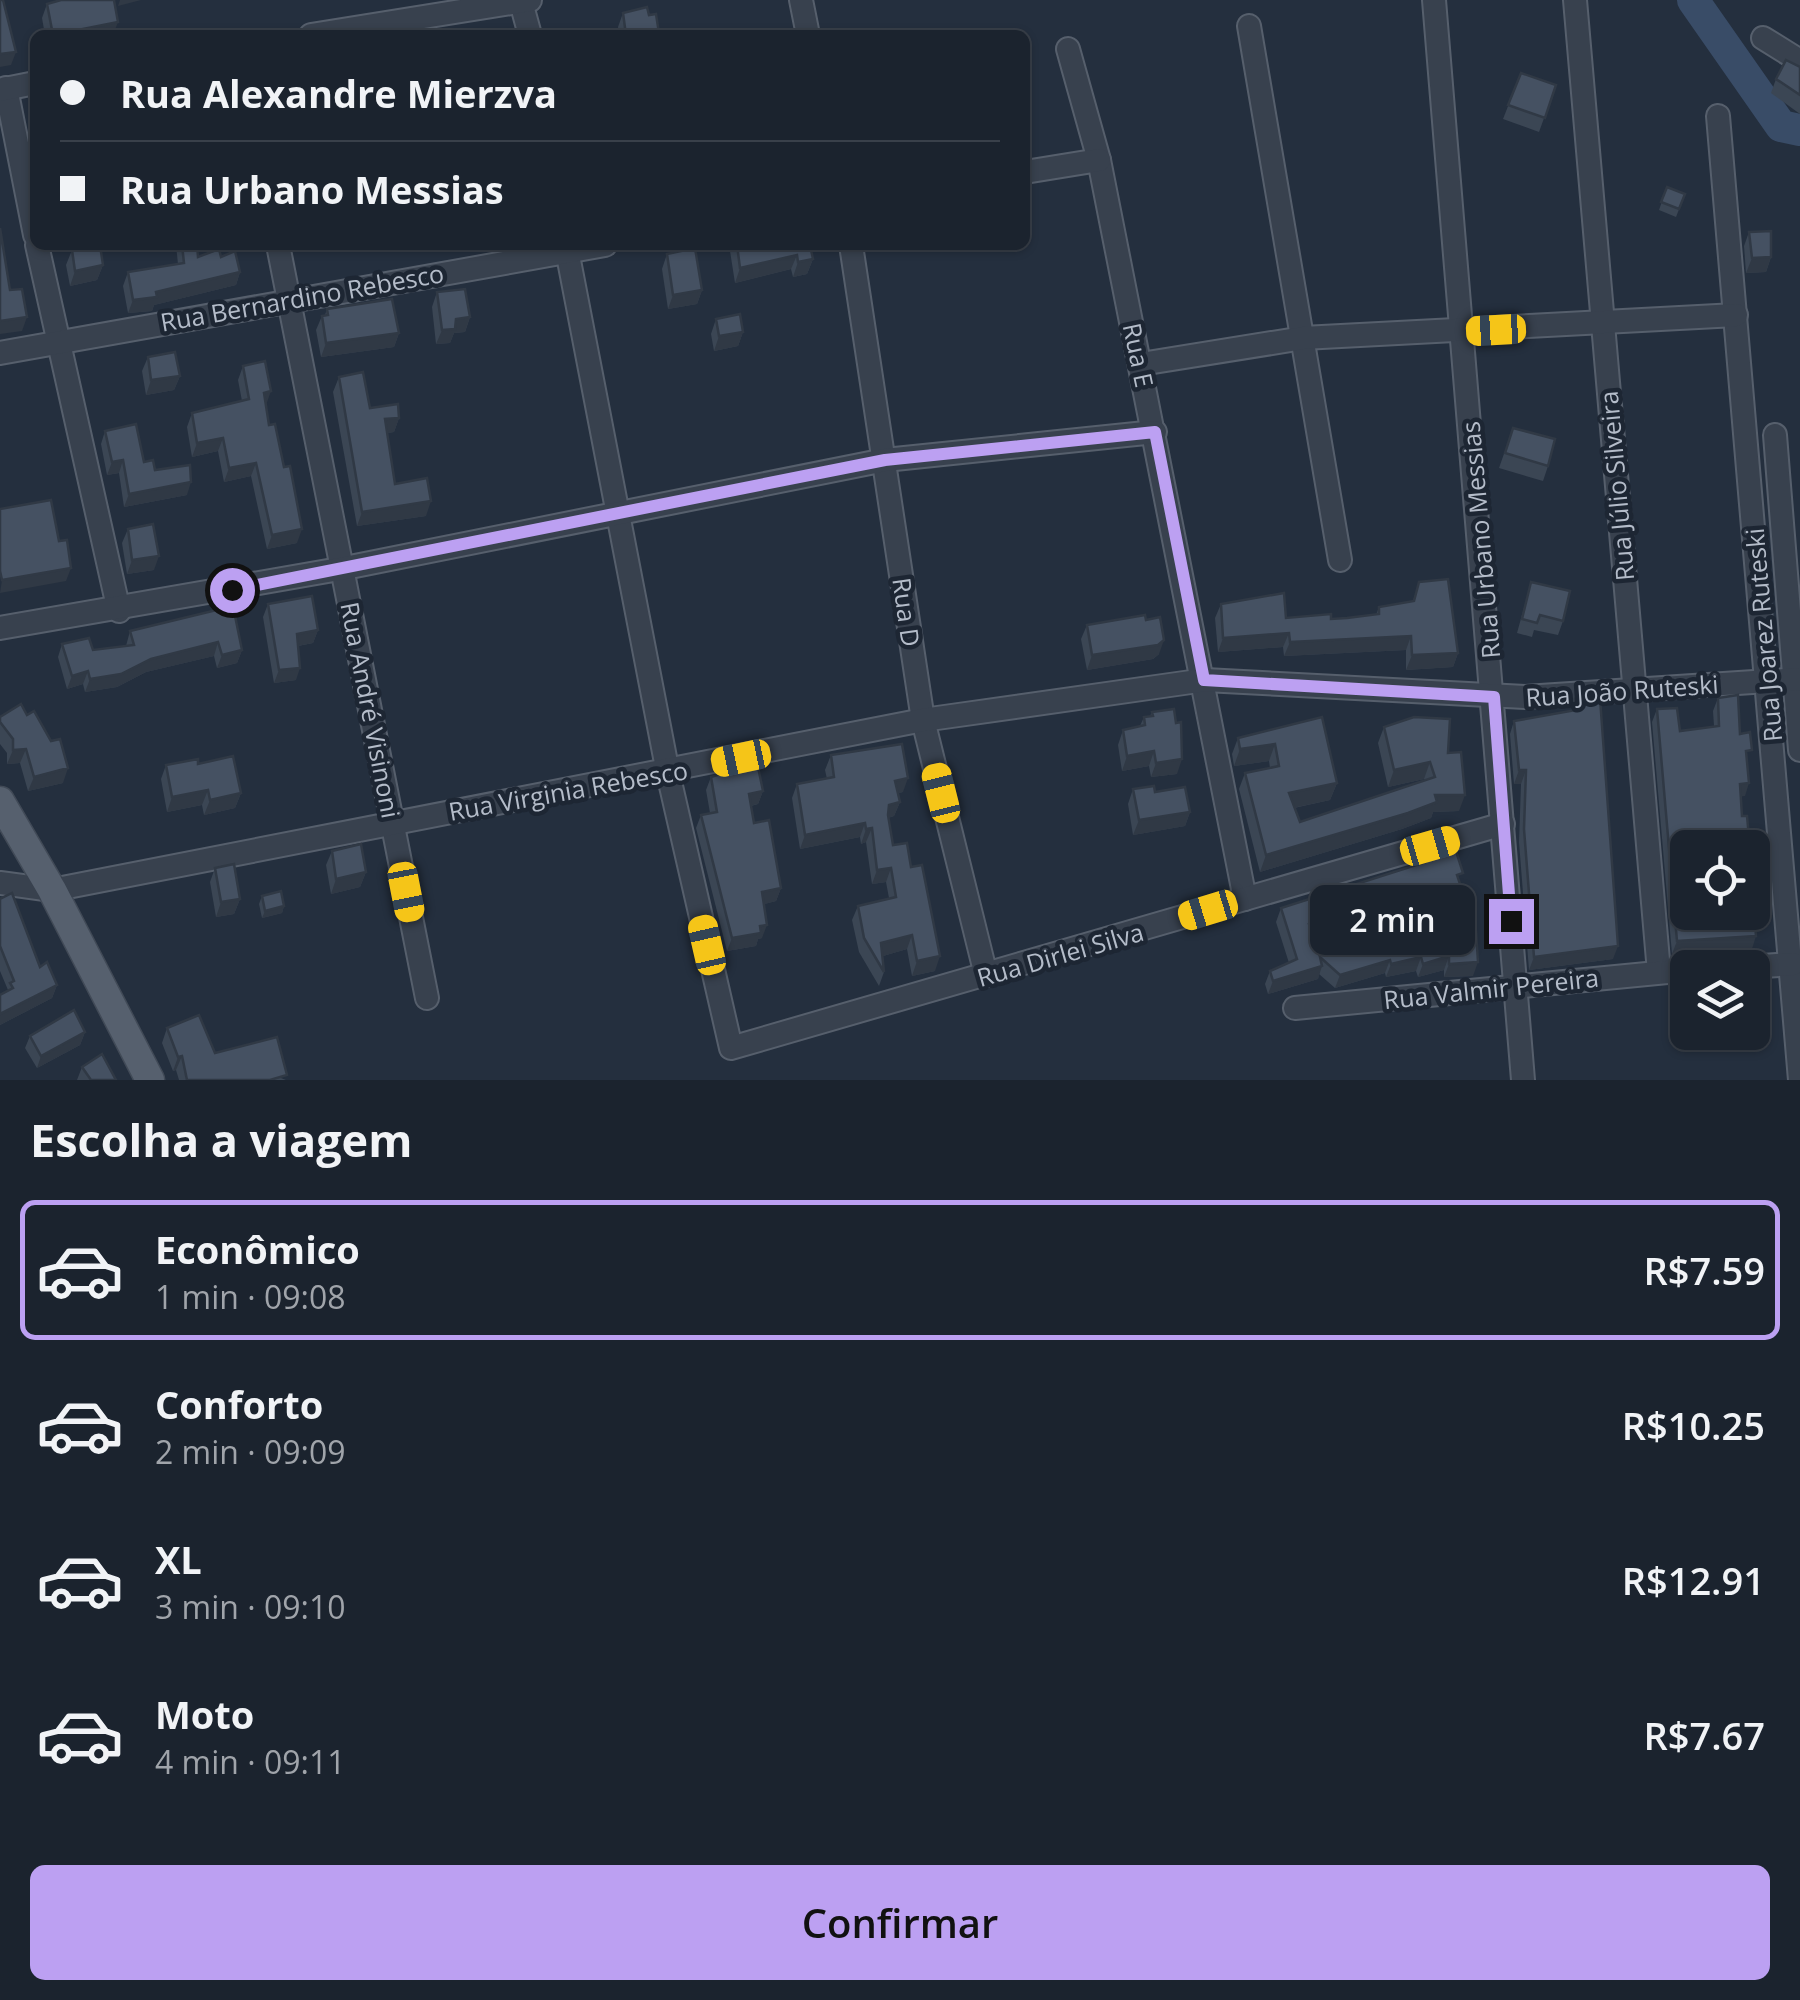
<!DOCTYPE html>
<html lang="pt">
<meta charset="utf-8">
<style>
:root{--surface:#1b232e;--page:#242b36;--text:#f1f3f6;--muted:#a0a4aa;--line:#39404a;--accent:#bca0f2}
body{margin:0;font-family:"Open Sans",sans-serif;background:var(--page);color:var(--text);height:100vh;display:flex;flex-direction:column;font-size:38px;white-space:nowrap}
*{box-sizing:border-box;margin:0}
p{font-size:32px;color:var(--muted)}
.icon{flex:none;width:55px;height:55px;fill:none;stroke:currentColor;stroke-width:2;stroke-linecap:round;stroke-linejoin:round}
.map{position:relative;height:1080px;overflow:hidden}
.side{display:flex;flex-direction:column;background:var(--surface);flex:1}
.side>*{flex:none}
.banner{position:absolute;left:30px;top:30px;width:1000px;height:220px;border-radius:15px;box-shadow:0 2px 8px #0004,0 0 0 2px var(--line);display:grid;align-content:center;height:220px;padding:0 30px;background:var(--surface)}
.tools{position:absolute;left:1670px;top:830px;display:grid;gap:20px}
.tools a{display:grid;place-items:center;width:100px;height:100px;border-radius:15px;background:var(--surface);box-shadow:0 2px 8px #0004,0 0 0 2px var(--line);font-size:50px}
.end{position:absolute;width:45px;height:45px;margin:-22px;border:12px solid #bca0f2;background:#111;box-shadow:0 0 0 5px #111}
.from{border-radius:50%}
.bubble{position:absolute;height:70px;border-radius:15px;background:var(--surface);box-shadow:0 2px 8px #0004,0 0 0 2px var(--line);font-size:32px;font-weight:600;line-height:70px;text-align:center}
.car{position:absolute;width:30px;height:60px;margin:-30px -15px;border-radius:12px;box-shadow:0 0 8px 2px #0007;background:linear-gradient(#f5c518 24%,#345 0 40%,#f5c518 0 76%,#345 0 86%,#f5c518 0)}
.banner b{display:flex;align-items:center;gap:35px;height:95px;font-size:38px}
.banner b+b{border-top:2px solid var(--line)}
.banner i{width:25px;height:25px;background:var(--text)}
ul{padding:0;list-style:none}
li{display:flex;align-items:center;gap:30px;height:140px;margin:0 20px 15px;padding:0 10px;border:5px solid transparent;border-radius:15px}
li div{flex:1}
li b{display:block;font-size:38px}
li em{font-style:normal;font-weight:600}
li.on{border-color:var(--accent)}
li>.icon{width:90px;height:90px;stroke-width:1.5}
h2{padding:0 30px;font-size:45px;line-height:120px}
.button{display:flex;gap:20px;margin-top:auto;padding:20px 30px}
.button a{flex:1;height:115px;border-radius:15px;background:var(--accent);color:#111;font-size:40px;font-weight:600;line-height:115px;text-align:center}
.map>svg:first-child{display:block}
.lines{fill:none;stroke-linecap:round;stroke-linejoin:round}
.river{stroke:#394c67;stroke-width:32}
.minor-casing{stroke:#565f6c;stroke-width:26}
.major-casing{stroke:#414a57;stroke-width:31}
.minor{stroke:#38414e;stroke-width:22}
.major{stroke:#56606e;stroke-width:28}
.wall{fill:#3b4654;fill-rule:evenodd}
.shaded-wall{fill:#303945}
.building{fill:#455162;stroke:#303945;stroke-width:2.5;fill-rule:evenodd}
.route{stroke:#bca0f2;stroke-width:12}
.labels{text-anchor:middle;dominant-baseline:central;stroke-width:9;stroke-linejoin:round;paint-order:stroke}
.street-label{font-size:25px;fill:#b4bcc9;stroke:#1d2633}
</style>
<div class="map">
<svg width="1800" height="1080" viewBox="0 0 1800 1080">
<rect width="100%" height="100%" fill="#242f3e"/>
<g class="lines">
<!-- river -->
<path class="river" d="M1693,0L1781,126L1800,130"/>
<!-- minor casing -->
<g class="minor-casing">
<g id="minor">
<path d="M801,0L808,35"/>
<path d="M1434,0L1523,1080"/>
<path d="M1575,0L1659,972"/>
<path d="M521,2L530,35"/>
<path d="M1249,26L1340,560"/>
<path d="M311,35L530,0"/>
<path d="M1763,38L1800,61"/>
<path d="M1068,49L1099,160L1245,899"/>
<path d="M6,88L35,235"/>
<path d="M0,90L35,83"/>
<path d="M1718,116L1800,1080"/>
<path d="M1025,172L1099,160"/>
<path d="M37,245L119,611"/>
<path d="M278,245L427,998"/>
<path d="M566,245L668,773L731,1048L1503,824"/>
<path d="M851,245L923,720L986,975"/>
<path d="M0,353L605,245"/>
<path d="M1141,364L1303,338L1736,315"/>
<path d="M1775,435L1800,750"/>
<path d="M0,628L345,568L885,460L1155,432"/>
<path d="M0,883L52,890L923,720L1205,680L1525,697L1800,679"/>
<path d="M1732,968L1793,964"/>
<path d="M1295,1008L1688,970"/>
</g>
</g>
<!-- major casing -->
<g class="major-casing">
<path id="major" d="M0,801L52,890L150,1080"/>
</g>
<!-- minor -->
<use href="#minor" class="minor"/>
<!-- major -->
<use href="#major" class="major"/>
</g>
<!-- wall -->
<g class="wall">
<path d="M47,4L113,35H45L42,18Z"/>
<path d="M623,13L649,15L658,35H619L618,27Z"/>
<path d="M1800,67V114L1771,93L1776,79Z"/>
<path d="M1521,73L1556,85L1539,132L1503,119Z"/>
<path d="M1667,187L1685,194L1676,217L1659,210Z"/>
<path d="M1749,232L1771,257L1766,272L1746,273L1744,246Z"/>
<path d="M176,245H197L198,257H221L240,272L236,285L154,305L152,311L128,313L123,286L128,272L178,264Z"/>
<path d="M732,245H810L813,259L807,274L793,277L791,269L735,283L730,251Z"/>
<path d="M72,250L103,265L97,280L70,286L66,265Z"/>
<path d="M667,254L702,290L697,304L668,309L662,269Z"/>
<path d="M437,292L470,317L465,332L454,333L450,343L436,344L432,307Z"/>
<path d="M327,309L399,333L394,347L321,357L316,330L322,316L325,315Z"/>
<path d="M716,319L743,332L738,346L714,351L711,334Z"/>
<path d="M148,357L180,376L174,390L146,395L142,371Z"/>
<path d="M243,366L266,405L269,425L297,543L267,549L251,476L224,482L218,451L192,457L187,427L192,413L242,401L238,380Z"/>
<path d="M339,377L370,408L399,418L394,432L387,433L395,484L426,516L357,526L333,392Z"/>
<path d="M1513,428L1548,466L1543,481L1499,468Z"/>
<path d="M105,431L155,470L187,495L124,507L119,473L107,475L101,444Z"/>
<path d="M128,529L154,570L127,574L122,543Z"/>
<path d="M1419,582L1458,653L1453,667L1406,670V650L1284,656L1283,647L1218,652L1215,618L1221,604L1286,618H1347L1376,615L1379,607L1413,601Z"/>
<path d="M1531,582L1563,621L1558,635L1534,630L1532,637L1517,633Z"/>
<path d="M268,604L318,630L313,643L298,646L296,680L274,683L263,617Z"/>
<path d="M233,606L242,650L237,663L217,668L214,656L146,672L117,687L85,692L83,684L67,689L58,657L62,644L93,650L126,646L130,631Z"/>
<path d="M1146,620L1159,654L1153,659L1087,670L1081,639L1087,625Z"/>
<path d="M1718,698L1740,734L1747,762L1745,796H1741L1688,848V912L1752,949L1672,954L1652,722L1657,709L1680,731L1714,726L1713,711Z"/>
<path d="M1575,699L1613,959L1529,970L1519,842L1521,784H1514L1510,734L1514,721L1571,711Z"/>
<path d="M1152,712L1177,774L1151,777L1149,766L1122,771L1118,745L1123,730L1140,726L1144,717L1150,716Z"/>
<path d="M0,717L63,783L28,791L20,763L7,764V753L0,744Z"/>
<path d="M1322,717L1337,783L1330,800L1294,808L1300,822L1425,780L1424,779L1388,787L1378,743L1384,727L1448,753L1459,811L1433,812L1431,818L1402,829L1260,872L1239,789L1245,773L1270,768L1269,761L1234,766L1232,754L1238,738Z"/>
<path d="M831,755L903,792L898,793L900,802L894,816L888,818L893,845L911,867L935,971L912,976L907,949L883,956L884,972L879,986L859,952L852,920L858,906L889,898L886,882L872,884L866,842L861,844L860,837L800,849L792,798L797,784L827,779L825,770Z"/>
<path d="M198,764L241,793L235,808L204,815L202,805L167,812L161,779L166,765Z"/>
<path d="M711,777L763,791L758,804L751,806L754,823L781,888L776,901L764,904L762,938L758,939L756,946L727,951L696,828L701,815L710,813L706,790Z"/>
<path d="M1133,789L1155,792L1190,812L1185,826L1133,835L1128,804Z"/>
<path d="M332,851L366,872L360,887L331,894L326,865Z"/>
<path d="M1425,858L1460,884L1473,976L1444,977V970L1418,977L1416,971L1386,977L1385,973L1335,988L1319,974L1318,979L1268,994L1265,984L1270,971L1289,963L1276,922L1281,908L1423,863ZM1392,906L1403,939L1382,947L1370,913ZM1337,928L1343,948L1319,954L1313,935Z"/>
<path d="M215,868L240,899L234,914L216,917L210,882Z"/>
<path d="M262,896L284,906L282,913L262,918L259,904Z"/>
<path d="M0,899L40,967L57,985L52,998L0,1025V995L8,990L0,971Z"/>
<path d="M167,1028L215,1053L286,1080H179L176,1070L173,1071L162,1043Z"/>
<path d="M85,1032L80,1045L37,1068L25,1048L30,1036Z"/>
<path d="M82,1067L116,1080H77Z"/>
</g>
<!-- shaded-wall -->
<g class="shaded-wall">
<path d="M120,0H141L118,6Z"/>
<path d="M118,22L113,35H53Z"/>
<path d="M16,52L11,65L0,67V54Z"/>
<path d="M797,255L791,269L735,283L740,268Z"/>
<path d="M1771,257L1766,272L1746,273L1752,258Z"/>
<path d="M813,259L807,274L793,277L798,262Z"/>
<path d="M103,265L97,280L70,286L75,271Z"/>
<path d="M240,272L236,285L154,305L152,311L128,313L133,300L156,292Z"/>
<path d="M702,290L697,304L668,309L673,295Z"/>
<path d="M27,317L22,331L0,334V321Z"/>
<path d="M470,317L465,332L454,333L450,343L436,344L442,330L456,319Z"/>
<path d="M743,332L738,346L714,351L719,336Z"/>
<path d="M399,333L394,347L321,357L326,343Z"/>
<path d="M180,376L174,390L146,395L151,380Z"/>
<path d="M271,391L266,405L259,407L264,393Z"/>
<path d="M399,418L394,432L380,434L385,419Z"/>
<path d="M223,438L218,451L192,457L197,443Z"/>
<path d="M123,460L119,473L107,475L112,462Z"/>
<path d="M256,463L251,476L224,482L229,468Z"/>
<path d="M191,482L187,495L124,507L129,494Z"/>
<path d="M431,501L426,516L357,526L362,512Z"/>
<path d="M302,529L297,543L267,549L272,535Z"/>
<path d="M159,556L154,570L127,574L132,560Z"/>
<path d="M71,568L66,581L0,593L2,580Z"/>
<path d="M318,630L313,643L292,647L297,634Z"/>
<path d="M1289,633L1283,647L1218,652L1223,638Z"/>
<path d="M1411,636L1406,650L1284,656L1290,642Z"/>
<path d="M1164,640L1159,654L1153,659L1087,670L1092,655Z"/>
<path d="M218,642L214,656L146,672L117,687L85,692L90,679L151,659Z"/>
<path d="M242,650L237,663L217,668L222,655Z"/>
<path d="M1458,653L1453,667L1406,670L1412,655Z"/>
<path d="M300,668L296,680L274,683L279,670Z"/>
<path d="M88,671L83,684L67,689L72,676Z"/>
<path d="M1275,744L1269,761L1234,766L1240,749Z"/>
<path d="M26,749L20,763L7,764L13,750Z"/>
<path d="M1154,751L1149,766L1122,771L1127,756Z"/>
<path d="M1182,759L1177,774L1151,777L1156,763Z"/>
<path d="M1430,762L1424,779L1388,787L1394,770Z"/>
<path d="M68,768L63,783L28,791L34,777Z"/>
<path d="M1519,770H1526L1521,784H1514Z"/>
<path d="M908,778L903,792L890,795L895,781Z"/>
<path d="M1337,783L1330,800L1283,810L1289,793Z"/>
<path d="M1749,783L1745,796L1735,797L1740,784Z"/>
<path d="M208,790L202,805L167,812L172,797Z"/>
<path d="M763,791L758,804L744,807L749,794Z"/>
<path d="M241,793L235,808L204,815L210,800Z"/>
<path d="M1435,795H1465L1459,811L1433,812L1431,818L1402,829L1260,872L1266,855Z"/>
<path d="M900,802L894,816L884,819L889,805Z"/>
<path d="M1190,812L1185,826L1133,835L1139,820Z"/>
<path d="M865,823L860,837L800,849L805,835Z"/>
<path d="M872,828L866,842L861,844L866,829Z"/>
<path d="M891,868L886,882L872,884L877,870Z"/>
<path d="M366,872L360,887L331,894L336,879Z"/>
<path d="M781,888L776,901L757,906L762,892Z"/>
<path d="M1397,892L1392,906L1361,916L1366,902Z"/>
<path d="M240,899L234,914L216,917L221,902Z"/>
<path d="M284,906L282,913L262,918L265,911Z"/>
<path d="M1342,914L1337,928L1305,938L1309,924Z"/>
<path d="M767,925L762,938L758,939L756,946L727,951L732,938Z"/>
<path d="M912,935L907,949L876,958L881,943Z"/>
<path d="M1756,936L1752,949L1672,954L1677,941Z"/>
<path d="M1618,946L1613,959L1529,970L1534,957Z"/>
<path d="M940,956L935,971L912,976L917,961Z"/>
<path d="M1449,956L1444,970L1418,977L1423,964Z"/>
<path d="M1421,957L1416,971L1386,977L1391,964Z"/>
<path d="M1390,960L1385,973L1335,988L1340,975Z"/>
<path d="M1478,962L1473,976L1444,977L1449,964Z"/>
<path d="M1322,966L1318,979L1268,994L1273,981Z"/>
<path d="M57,985L52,998L0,1025V1014Z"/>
<path d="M85,1032L80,1045L37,1068L41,1056Z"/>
<path d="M182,1056L176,1070L173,1071L178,1057Z"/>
</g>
<!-- building -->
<g class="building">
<path d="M0,0H3L16,52L0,54Z"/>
<path d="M61,0H114L118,22L53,35L47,4Z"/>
<path d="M647,7L649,15L656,14L659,33L649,35H626L623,13Z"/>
<path d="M1786,60L1800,67V95L1776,79Z"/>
<path d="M1521,73L1556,85L1545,118L1508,105Z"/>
<path d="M1667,187L1685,194L1679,209L1661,202Z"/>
<path d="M0,228L10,290L22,289L27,317L0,321Z"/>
<path d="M1771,231V257L1752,258L1749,232Z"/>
<path d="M100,245L103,265L75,271L72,250Z"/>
<path d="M182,245H197L198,257L219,249L221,257L235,251L240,272L156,292L157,297L133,300L128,272L184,263Z"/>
<path d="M737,245H810L813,259L798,262L797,255L740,268Z"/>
<path d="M695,248L702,290L673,295L667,254Z"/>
<path d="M465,289L470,317L456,319L455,329L442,330L437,292Z"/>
<path d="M392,299L399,333L326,343L322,316L328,315L327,309Z"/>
<path d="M740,314L743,332L719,336L716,319Z"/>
<path d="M175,352L180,376L151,380L148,357Z"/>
<path d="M265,361L271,391L264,393L269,425L275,424L284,467L290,466L302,529L272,535L256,463L229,468L223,438L197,443L192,413L249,399L243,366Z"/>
<path d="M363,372L370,408L398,404L399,418L385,419L395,484L427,478L431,501L362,512L339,377Z"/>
<path d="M136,424L144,462L153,460L155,470L190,465L191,482L129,494L123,460L112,462L105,431Z"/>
<path d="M1513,428L1555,439L1548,466L1505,453Z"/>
<path d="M51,500L59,541L67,540L71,568L2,580L0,571V509Z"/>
<path d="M153,524L159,556L132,560L128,529Z"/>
<path d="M1448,579L1458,653L1412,655L1411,636L1290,642L1289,633L1223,638L1221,604L1284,593L1286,618L1331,614V619L1347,618L1379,614V607L1414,601L1419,582Z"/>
<path d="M1531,582L1570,591L1563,621L1540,615L1537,623L1522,619Z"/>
<path d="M312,596L318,630L297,634L300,668L279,670L268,604Z"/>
<path d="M233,606L242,650L222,655L218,642L151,659L121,674L90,679L88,671L72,676L62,644L89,638L93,650L134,645L130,631Z"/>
<path d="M1145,615L1146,620L1160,617L1164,640L1158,645L1092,655L1087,625Z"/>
<path d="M1738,695L1740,734L1750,732L1752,750L1746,751L1749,783L1740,784L1742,816H1747L1750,848H1688V912H1752V886L1756,936L1677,941L1657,709L1677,708L1680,731L1719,726L1718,698Z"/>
<path d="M1600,698L1618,946L1534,957L1524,829L1526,770H1519L1514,721L1576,710L1575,699Z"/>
<path d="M21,704L27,715L34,711L51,741L60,739L68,768L34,777L26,749L13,750V739L0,722V717Z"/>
<path d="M1174,709L1176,723L1181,722L1182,759L1156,763L1154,751L1127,756L1123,730L1145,725L1144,717L1153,716L1152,712Z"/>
<path d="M1322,717L1337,783L1289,793L1300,822L1435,777L1430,762L1394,770L1384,727L1414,717L1450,719L1448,753L1461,752L1465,795H1435L1437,802L1408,813L1266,855L1245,773L1279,766L1275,744L1240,749L1238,738Z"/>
<path d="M902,744L908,778L895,781L900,802L889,805L888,815L893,845L907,843L911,867L922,865L940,956L917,961L912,935L881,943L884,972L864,938L858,906L896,897L891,868L877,870L872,828L866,829L865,823L805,835L797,784L834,777L831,755Z"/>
<path d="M233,756L241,793L210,800L208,790L172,797L166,765L198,759V764Z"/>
<path d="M757,762L763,791L749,794L754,823L769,820L781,888L762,892L767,925L760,926L761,933L732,938L701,815L717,812L711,777Z"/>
<path d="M1154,786L1155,792L1185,787L1190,812L1139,820L1133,789Z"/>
<path d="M361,844L366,872L336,879L332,851Z"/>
<path d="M1455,848L1463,873L1457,875L1476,931L1478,962L1449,964V956L1423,964L1421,957L1391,964L1390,960L1340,975L1320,957L1322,966L1273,981L1270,971L1297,959L1281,908L1426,862L1425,858ZM1397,892L1412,935L1382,947L1366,902ZM1342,914L1351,946L1319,954L1309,924Z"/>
<path d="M234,864L240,899L221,902L215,868Z"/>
<path d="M281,891L284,906L265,911L262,896Z"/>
<path d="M12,893L40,967L47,962L57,985L0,1014V995L13,988L10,983L14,981L0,946V899Z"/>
<path d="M74,1010L85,1032L41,1056L30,1036Z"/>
<path d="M199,1015L215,1053L277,1037L287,1075L270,1080H187L182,1056L178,1057L167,1028Z"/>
<path d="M102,1054L116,1080H91L82,1067Z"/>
</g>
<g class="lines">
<!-- route -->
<path class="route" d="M232,590L885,460L1155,432L1204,680L1494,697L1511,921"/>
</g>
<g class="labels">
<!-- street labels -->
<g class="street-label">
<text transform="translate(302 297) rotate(-10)">Rua Bernardino Rebesco</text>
<text transform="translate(1139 355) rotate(78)">Rua E</text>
<text transform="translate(1616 486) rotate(-95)">Rua Júlio Silveira</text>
<text transform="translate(1480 540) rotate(-95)">Rua Urbano Messias</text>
<text transform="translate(907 612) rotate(82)">Rua D</text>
<text transform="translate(1763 635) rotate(-95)">Rua Joarez Ruteski</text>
<text transform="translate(1622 690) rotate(-4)">Rua João Ruteski</text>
<text transform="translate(371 710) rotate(79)">Rua André Visinoni</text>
<text transform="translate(568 790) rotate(-10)">Rua Virginia Rebesco</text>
<text transform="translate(1060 954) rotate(-16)">Rua Dirlei Silva</text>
<text transform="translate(1491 988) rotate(-6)">Rua Valmir Pereira</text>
</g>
</g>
</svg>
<div class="tools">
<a><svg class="icon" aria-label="locate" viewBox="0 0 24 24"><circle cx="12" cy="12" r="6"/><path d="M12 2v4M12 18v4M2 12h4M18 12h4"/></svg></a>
<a><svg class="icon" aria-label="layers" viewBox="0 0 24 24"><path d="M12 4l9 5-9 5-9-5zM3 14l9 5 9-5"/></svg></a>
</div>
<i class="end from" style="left:232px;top:590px"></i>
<i class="end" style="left:1511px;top:921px"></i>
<div class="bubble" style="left:1310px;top:885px;width:165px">2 min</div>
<i class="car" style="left:1496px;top:330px;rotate:267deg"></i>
<i class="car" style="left:741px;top:758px;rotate:258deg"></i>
<i class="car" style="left:941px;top:793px;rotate:346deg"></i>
<i class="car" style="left:1430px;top:846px;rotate:74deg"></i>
<i class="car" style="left:406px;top:892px;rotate:169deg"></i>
<i class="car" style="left:1208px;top:910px;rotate:253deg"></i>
<i class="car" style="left:707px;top:945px;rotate:347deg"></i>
<div class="banner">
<b><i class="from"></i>Rua Alexandre Mierzva</b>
<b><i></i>Rua Urbano Messias</b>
</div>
</div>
<section class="side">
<h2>Escolha a viagem</h2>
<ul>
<li class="on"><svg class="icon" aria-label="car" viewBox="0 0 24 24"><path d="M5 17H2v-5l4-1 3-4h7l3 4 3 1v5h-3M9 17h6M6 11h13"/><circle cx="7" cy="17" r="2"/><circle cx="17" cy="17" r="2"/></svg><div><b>Econômico</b><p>1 min · 09:08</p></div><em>R$7.59</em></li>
<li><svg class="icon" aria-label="car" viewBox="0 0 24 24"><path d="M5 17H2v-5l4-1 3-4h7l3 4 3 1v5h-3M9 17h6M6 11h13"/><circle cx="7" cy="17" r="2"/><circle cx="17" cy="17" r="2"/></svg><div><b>Conforto</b><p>2 min · 09:09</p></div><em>R$10.25</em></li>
<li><svg class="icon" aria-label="car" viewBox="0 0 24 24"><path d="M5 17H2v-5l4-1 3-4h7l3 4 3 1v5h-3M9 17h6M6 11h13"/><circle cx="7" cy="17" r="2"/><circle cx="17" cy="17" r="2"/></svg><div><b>XL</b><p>3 min · 09:10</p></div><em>R$12.91</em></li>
<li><svg class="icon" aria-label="car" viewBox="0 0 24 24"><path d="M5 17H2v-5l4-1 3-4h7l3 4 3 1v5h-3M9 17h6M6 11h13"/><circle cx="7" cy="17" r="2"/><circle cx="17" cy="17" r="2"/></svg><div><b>Moto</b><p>4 min · 09:11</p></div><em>R$7.67</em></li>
</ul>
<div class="button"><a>Confirmar</a></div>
</section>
